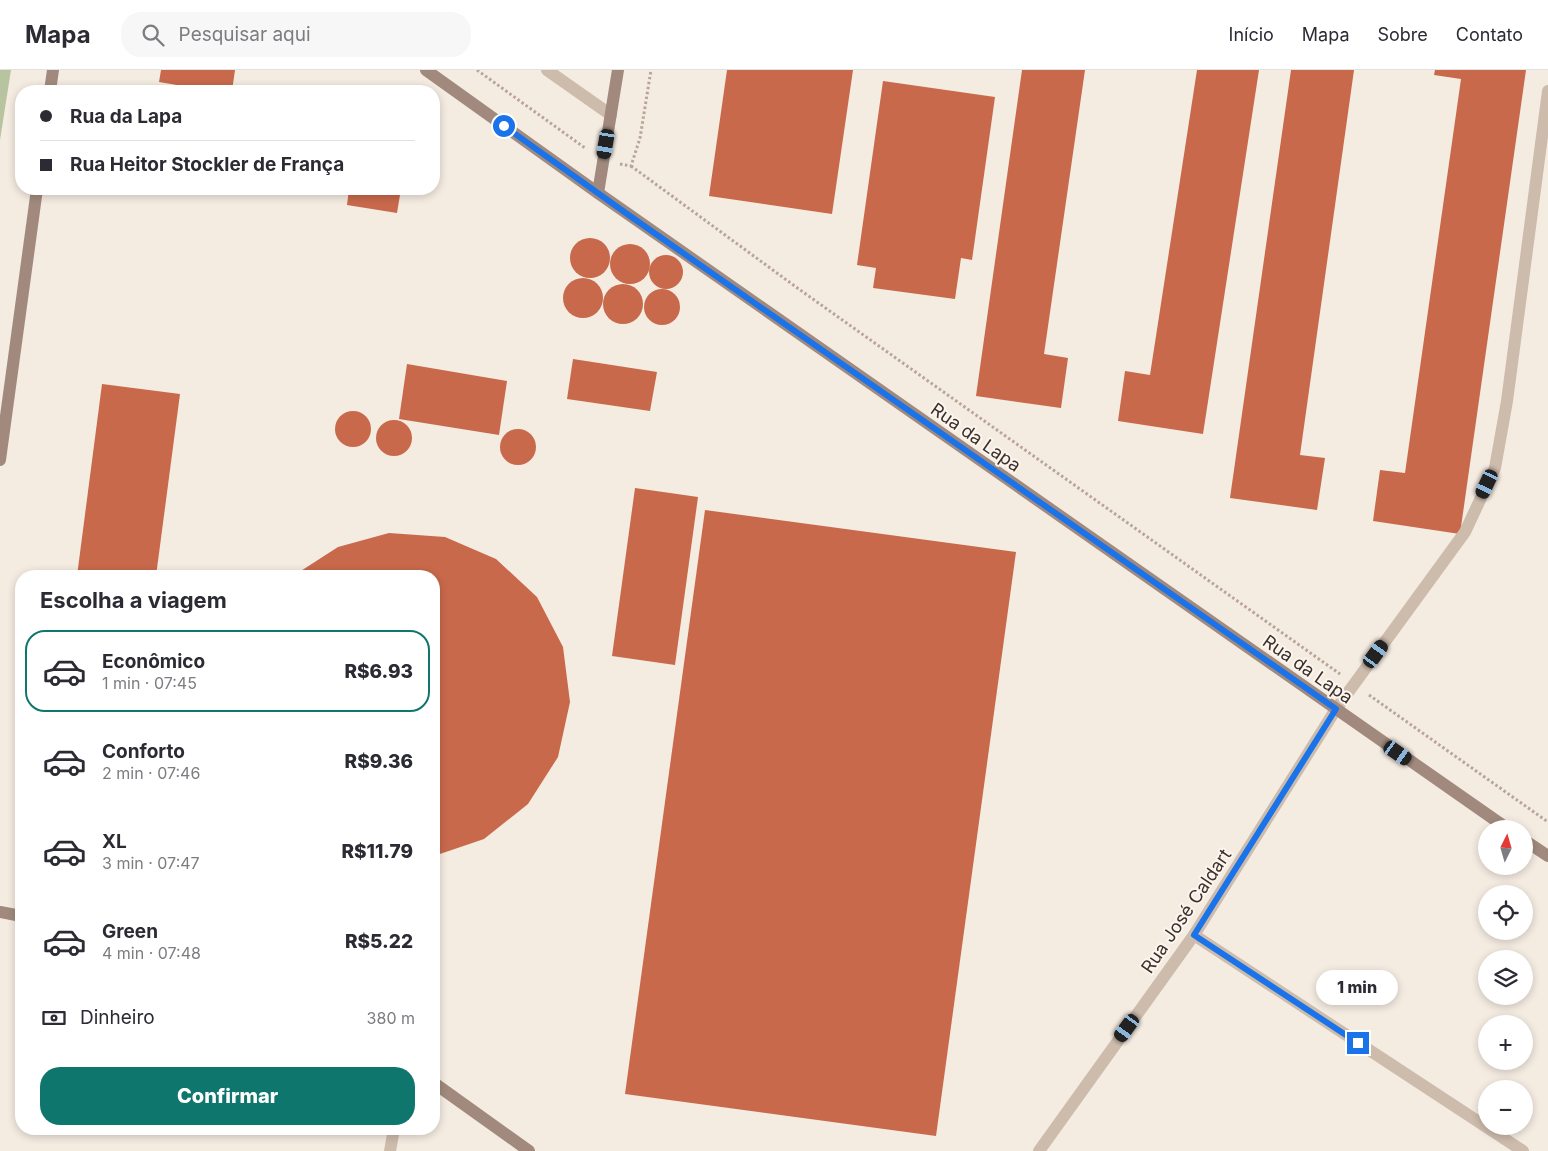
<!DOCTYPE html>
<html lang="pt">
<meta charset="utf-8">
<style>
:root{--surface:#fff;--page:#f7f7f7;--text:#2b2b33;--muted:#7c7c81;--line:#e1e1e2;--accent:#0f766e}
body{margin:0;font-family:Inter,sans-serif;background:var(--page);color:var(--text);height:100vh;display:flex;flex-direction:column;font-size:19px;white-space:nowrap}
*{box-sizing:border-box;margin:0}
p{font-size:16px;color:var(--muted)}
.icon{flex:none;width:28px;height:28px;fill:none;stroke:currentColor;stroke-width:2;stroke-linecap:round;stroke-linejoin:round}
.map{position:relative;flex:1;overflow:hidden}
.sheet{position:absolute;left:15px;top:500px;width:425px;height:565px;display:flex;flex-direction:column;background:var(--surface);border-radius:20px;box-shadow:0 2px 8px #0003}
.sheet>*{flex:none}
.top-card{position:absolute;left:15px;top:15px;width:425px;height:110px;border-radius:20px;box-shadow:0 2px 8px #0003;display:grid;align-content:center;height:110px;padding:0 25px;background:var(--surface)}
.needle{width:32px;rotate:5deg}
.controls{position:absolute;left:1478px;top:750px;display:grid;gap:10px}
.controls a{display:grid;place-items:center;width:55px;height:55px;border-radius:50%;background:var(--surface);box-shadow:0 2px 8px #0003;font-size:25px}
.end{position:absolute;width:22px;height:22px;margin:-11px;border:6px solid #1a73e8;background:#fff;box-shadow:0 0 0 2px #fff}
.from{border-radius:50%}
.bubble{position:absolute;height:35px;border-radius:18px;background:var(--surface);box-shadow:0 2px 8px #0003;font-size:16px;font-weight:800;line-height:35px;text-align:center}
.car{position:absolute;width:15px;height:30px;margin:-15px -8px;border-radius:6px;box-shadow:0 0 4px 1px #0007;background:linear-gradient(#222 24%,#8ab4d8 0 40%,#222 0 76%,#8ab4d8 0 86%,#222 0)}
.top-card b{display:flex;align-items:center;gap:18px;height:48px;font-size:19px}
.top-card b+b{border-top:1px solid var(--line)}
.top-card i{width:12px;height:12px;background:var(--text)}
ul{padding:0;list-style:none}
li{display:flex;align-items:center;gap:15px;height:82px;margin:0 10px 8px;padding:0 15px;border:2px solid transparent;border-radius:20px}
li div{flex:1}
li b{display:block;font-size:19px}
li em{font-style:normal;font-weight:800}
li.current{border-color:var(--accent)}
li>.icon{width:45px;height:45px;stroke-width:1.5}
h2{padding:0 25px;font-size:22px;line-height:60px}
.pay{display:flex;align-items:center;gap:12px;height:55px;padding:0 25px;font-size:19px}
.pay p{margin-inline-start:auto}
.button{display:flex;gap:10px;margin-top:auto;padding:10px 25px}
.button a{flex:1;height:58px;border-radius:20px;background:var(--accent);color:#fff;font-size:20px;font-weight:800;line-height:58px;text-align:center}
header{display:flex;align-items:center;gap:30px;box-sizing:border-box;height:70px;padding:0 25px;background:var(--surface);border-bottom:1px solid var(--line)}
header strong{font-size:24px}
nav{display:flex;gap:28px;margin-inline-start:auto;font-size:18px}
.search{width:350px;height:45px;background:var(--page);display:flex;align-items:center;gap:12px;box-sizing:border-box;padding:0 18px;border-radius:20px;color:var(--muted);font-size:19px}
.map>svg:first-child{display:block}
.green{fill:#b8c4a0}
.building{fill:#c8694b}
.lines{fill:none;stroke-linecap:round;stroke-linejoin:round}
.path{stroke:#b9a596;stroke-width:3;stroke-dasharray:2.5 2.5;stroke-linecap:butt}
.lane{stroke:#cdbbac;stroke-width:12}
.street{stroke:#cdbbac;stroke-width:12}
.secondary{stroke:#a18a7d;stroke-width:12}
.route{stroke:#1a73e8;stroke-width:6}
.labels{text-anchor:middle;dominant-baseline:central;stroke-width:4;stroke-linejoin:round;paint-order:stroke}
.street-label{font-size:18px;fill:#3b302b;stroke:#fbf5ee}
</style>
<header>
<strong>Mapa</strong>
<div class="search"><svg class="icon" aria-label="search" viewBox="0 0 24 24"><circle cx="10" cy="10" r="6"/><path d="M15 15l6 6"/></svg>Pesquisar aqui</div>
<nav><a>Início</a><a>Mapa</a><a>Sobre</a><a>Contato</a></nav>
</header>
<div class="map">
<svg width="1548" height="1081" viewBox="0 0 1548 1081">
<rect width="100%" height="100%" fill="#f4ebe1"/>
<!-- green -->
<path class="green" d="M0,0H11L0,70Z"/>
<!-- building -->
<g class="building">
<path d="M161,0H235L232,21H189V17L159,12Z"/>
<path d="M727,0H853L832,144L709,126Z"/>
<path d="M1022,0H1085L1044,284L1068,288L1061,338L976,326Z"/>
<path d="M1197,0H1259L1203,364L1118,351L1125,301L1150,305Z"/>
<path d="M1291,0H1354L1300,385L1325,388L1317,440L1230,428Z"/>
<path d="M1435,0H1526L1460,464L1373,451L1380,400L1405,403L1461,9L1434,5Z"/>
<path d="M883,11L995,27L972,190L961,188L955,229L873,218L876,198L857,195Z"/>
<path d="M434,38L437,39L435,52H434Z"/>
<path d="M349,119H401L397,143L347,135Z"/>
<circle cx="590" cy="188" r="20"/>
<circle cx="630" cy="194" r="20"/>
<circle cx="666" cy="202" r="17"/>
<circle cx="583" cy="228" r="20"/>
<circle cx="623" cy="234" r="20"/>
<circle cx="662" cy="237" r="18"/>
<path d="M573,289L657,302L650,341L567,329Z"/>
<path d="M407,294L507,311L499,365L399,349Z"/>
<path d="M102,314L180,324L156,506H77Z"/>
<circle cx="353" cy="359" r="18"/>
<circle cx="394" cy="368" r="18"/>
<circle cx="518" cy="377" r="18"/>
<path d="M635,418L698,427L675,595L612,586Z"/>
<path d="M705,440L1016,482L936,1066L625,1024Z"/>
<path d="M389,463L445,467L496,489L537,527L563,577L570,632L558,687L528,734L484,769L434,786V506H293L338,477Z"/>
</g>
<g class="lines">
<!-- path -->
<g class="path">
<path d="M477,0L585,78"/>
<path d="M620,94L631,96L640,68L651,0"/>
<path d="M631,96L796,217L1340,604"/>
<path d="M1369,625L1548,752"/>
</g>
<!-- lane -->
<path class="lane" d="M547,0L611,45"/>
<!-- street -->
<g class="street">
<path d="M1194,865L1523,1081"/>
<path d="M390,1081L394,1059"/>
<path d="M1039,1081L1194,865L1336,639L1465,462L1495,398L1507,331L1548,21"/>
</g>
<!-- secondary -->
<g class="secondary">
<path d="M426,0L598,123L1508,759"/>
<path d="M50,21L53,0"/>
<path d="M598,123L618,0"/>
<path d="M0,390L37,119"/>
<path d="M1524,770L1548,786"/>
<path d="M0,842L21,846"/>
<path d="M434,1013L529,1081"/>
</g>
</g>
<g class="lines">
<!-- route -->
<path class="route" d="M504,56L630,146L1336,639L1194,865L1358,973"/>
</g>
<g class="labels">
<!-- street labels -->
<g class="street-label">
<text transform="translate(976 367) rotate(35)">Rua da Lapa</text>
<text transform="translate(1308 599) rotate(35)">Rua da Lapa</text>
<text transform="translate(1186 841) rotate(-56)">Rua José Caldart</text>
</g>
</g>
</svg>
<div class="controls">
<a><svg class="needle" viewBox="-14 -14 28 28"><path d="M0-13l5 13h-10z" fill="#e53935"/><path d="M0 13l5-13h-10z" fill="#7c7c81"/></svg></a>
<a><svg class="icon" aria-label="locate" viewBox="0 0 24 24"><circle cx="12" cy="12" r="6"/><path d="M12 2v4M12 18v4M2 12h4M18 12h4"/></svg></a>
<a><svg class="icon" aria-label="layers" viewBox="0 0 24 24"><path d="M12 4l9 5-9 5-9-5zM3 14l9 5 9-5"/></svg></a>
<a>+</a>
<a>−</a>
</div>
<i class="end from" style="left:504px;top:56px"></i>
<i class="end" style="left:1358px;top:973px"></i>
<div class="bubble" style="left:1316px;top:900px;width:82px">1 min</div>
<i class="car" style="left:606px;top:74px;rotate:190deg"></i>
<i class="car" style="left:1487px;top:414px;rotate:205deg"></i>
<i class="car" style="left:1376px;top:584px;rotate:36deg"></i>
<i class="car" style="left:1398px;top:683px;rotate:125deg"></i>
<i class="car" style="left:1127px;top:958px;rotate:216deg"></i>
<div class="top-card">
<b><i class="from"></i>Rua da Lapa</b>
<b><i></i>Rua Heitor Stockler de França</b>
</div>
<section class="sheet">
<h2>Escolha a viagem</h2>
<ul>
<li class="current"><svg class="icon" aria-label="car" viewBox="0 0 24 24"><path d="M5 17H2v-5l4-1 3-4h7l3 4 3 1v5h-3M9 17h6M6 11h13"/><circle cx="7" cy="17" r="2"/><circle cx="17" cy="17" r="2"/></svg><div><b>Econômico</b><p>1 min · 07:45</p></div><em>R$6.93</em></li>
<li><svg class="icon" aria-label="car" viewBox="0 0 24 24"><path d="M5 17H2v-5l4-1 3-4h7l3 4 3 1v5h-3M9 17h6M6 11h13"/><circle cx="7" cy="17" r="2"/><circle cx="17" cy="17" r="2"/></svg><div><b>Conforto</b><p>2 min · 07:46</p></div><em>R$9.36</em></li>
<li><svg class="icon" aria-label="car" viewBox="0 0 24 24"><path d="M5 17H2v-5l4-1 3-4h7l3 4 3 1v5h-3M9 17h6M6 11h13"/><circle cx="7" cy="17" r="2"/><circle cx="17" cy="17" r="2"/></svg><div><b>XL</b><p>3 min · 07:47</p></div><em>R$11.79</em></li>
<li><svg class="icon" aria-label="car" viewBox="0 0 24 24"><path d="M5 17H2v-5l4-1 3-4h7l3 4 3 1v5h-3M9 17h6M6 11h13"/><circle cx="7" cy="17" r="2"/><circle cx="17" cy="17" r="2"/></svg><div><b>Green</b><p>4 min · 07:48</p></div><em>R$5.22</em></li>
</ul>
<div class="pay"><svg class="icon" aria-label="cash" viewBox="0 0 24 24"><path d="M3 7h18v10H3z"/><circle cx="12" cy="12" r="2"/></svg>Dinheiro<p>380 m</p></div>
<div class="button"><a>Confirmar</a></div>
</section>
</div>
